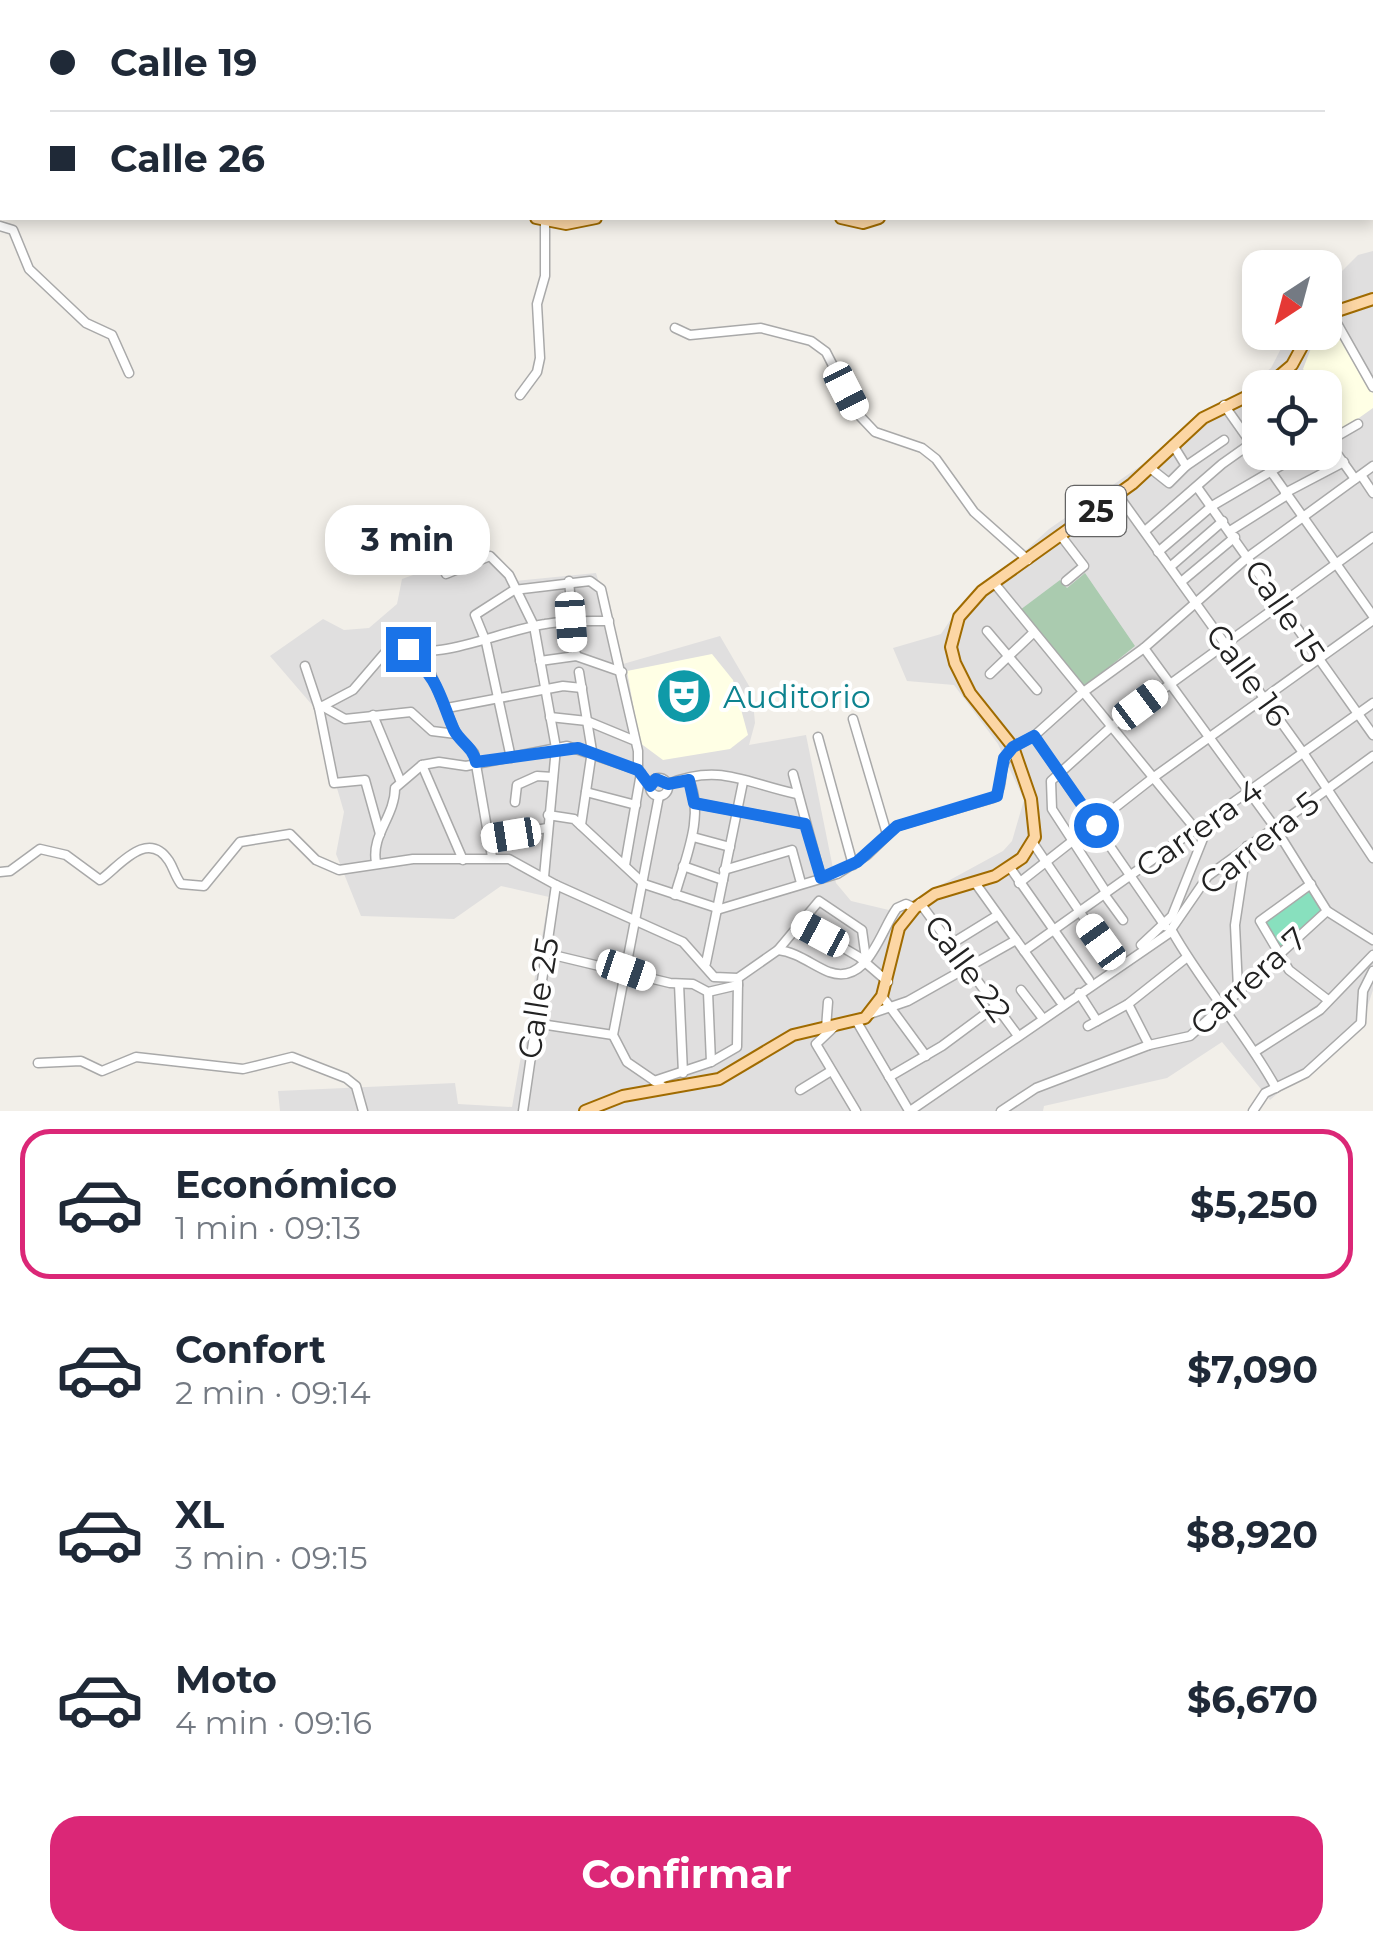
<!DOCTYPE html>
<html lang="es">
<meta charset="utf-8">
<style>
:root{--surface:#fff;--page:#f2f2f3;--text:#1f2937;--muted:#747a83;--line:#e0e1e3;--accent:#db2777}
body{margin:0;font-family:Montserrat,sans-serif;background:var(--page);color:var(--text);height:100vh;display:flex;flex-direction:column;font-size:38px;white-space:nowrap}
*{box-sizing:border-box;margin:0}
p{font-size:32px;color:var(--muted)}
.icon{flex:none;width:55px;height:55px;fill:none;stroke:currentColor;stroke-width:2;stroke-linecap:round;stroke-linejoin:round}
.map{position:relative;height:1111px;overflow:hidden}
.side{display:flex;flex-direction:column;background:var(--surface);flex:1}
.side>*{flex:none}
.banner{position:absolute;left:0px;top:0px;width:1375px;height:220px;box-shadow:0 5px 15px #0003;display:grid;align-content:center;height:220px;padding:0 50px;background:var(--surface)}
.needle{width:65px;rotate:216deg}
.controls{position:absolute;left:1242px;top:250px;display:grid;gap:20px}
.controls a{display:grid;place-items:center;width:100px;height:100px;border-radius:20px;background:var(--surface);box-shadow:0 5px 15px #0003;font-size:50px}
.end{position:absolute;width:45px;height:45px;margin:-22px;border:12px solid #1a73e8;background:#fff;box-shadow:0 0 0 5px #fff}
.from{border-radius:50%}
.bubble{position:absolute;height:70px;border-radius:30px;background:var(--surface);box-shadow:0 5px 15px #0003;font-size:32px;font-weight:700;line-height:70px;text-align:center}
.car{position:absolute;width:30px;height:60px;margin:-30px -15px;border-radius:12px;box-shadow:0 0 8px 2px #0007;background:linear-gradient(#fff 24%,#345 0 40%,#fff 0 76%,#345 0 86%,#fff 0)}
.banner b{display:flex;align-items:center;gap:35px;height:95px;font-size:38px}
.banner b+b{border-top:2px solid var(--line)}
.banner i{width:25px;height:25px;background:var(--text)}
ul{padding:18px 0 0;list-style:none}
li{display:flex;align-items:center;gap:30px;height:150px;margin:0 20px 15px;padding:0 30px;border:5px solid transparent;border-radius:30px}
li div{flex:1}
li b{display:block;font-size:38px}
li em{font-style:normal;font-weight:700}
li.active{border-color:var(--accent)}
li>.icon{width:90px;height:90px;stroke-width:1.5}
.button{display:flex;gap:20px;margin-top:auto;padding:20px 50px}
.button a{flex:1;height:115px;border-radius:30px;background:var(--accent);color:#fff;font-size:40px;font-weight:700;line-height:115px;text-align:center}
.map>svg:first-child{display:block}
.residential{fill:#e0dfdf;fill-rule:evenodd}
.education{fill:#ffffe5}
.cemetery{fill:#aacbaf}
.pitch{fill:#88e0be}
.lines{fill:none;stroke-linecap:round;stroke-linejoin:round}
.minor-casing{stroke:#a9a9a9;stroke-width:11}
.major-casing{stroke:#a06b00;stroke-width:14}
.minor{stroke:#fff;stroke-width:8}
.major{stroke:#fcd6a4;stroke-width:10}
.route{stroke:#1a73e8;stroke-width:12}
.labels{text-anchor:middle;dominant-baseline:central;stroke-width:8;stroke-linejoin:round;paint-order:stroke}
.shield{fill:#fff;stroke:#646464;stroke-width:2.5}
.shield-label{font-size:30px;font-weight:bold;fill:#222}
.street-label{font-size:32px;fill:#222;stroke:#fff}
.culture-label{font-size:32px;fill:#0d838f;stroke:#fff;text-anchor:start}
</style>
<div class="map">
<svg width="1373" height="1111" viewBox="0 0 1373 1111">
<rect width="100%" height="100%" fill="#f2efe9"/>
<!-- residential -->
<path class="residential" d="M1373,251V990L1363,1020L1270,1100L1222,1042L1167,1078L1044,1106L1043,1111H280L278,1091L455,1083L458,1104L512,1107L549,897L501,886L454,919L361,916L336,854L344,812L313,706L270,656L323,619L344,630L369,628L397,604L402,579L488,548L515,581L596,573L623,664L720,636L752,691L755,723L749,745L806,735L836,883L851,901L893,911L1003,851L1012,841L1024,800L998,744L954,685L907,681L893,648L941,634L951,619L1049,529L1178,440L1271,368L1289,333L1325,332V288L1358,255ZM1260,388H1325V452H1260Z"/>
<!-- education -->
<g class="education">
<path d="M1331,324L1373,393V408L1342,430L1325,404V388L1315,387L1303,369L1313,343Z"/>
<path d="M712,654L733,680L748,735L730,749L663,760L640,743L627,671Z"/>
</g>
<!-- cemetery -->
<path class="cemetery" d="M1085,573L1135,646L1083,688L1020,610L1060,580L1067,588Z"/>
<!-- pitch -->
<path class="pitch" d="M1310,888L1324,911L1280,947L1264,921Z"/>
<g class="lines">
<!-- minor casing -->
<g class="minor-casing">
<g id="minor">
<path d="M1334,2L1335,0"/>
<path d="M1372,67L1373,68"/>
<path d="M1372,120L1373,119"/>
<path d="M0,226L13,230L29,269L86,323L112,335L129,373"/>
<path d="M1330,311L1373,387"/>
<path d="M675,328L690,335L761,328L811,341L826,352L857,413L875,432L922,448L936,459L974,512L1028,560"/>
<path d="M1285,373L1293,388"/>
<path d="M520,395L537,372L540,358L537,304L545,276V221"/>
<path d="M1224,405L1373,616"/>
<path d="M1325,437L1355,479"/>
<path d="M1327,442L1358,424"/>
<path d="M1186,466L1224,440"/>
<path d="M1150,468L1169,483L1186,466L1173,445"/>
<path d="M1361,475L1373,493"/>
<path d="M1197,487L1373,735"/>
<path d="M1285,493L1344,462"/>
<path d="M1118,495L1304,754L1373,858"/>
<path d="M1145,531L1222,464L1260,437"/>
<path d="M1230,531L1287,495"/>
<path d="M1061,536L1084,566L1066,581"/>
<path d="M1158,552L1212,506L1304,452"/>
<path d="M1170,567L1223,521"/>
<path d="M446,574L490,556L509,575L534,626L556,748L544,877"/>
<path d="M569,581L576,656"/>
<path d="M1181,582L1235,537"/>
<path d="M995,584L1197,831"/>
<path d="M987,631L1037,690"/>
<path d="M1144,648L1274,826L1327,911L1373,940"/>
<path d="M409,649L410,657L429,669L456,734"/>
<path d="M540,661L576,656L622,672"/>
<path d="M305,666L319,708L334,783L365,780L380,834"/>
<path d="M579,672L592,751L581,825"/>
<path d="M990,674L1032,634"/>
<path d="M322,706L345,719L411,712L432,731L456,734"/>
<path d="M319,708L353,690L389,648C441,662 495,632 545,624C566,620 588,621 609,621"/>
<path d="M447,708L563,686L582,688"/>
<path d="M373,715L400,780"/>
<path d="M550,717L587,721L633,740"/>
<path d="M853,719L887,834"/>
<path d="M456,734L474,753L492,857"/>
<path d="M1034,736L1165,926"/>
<path d="M818,737L853,865"/>
<path d="M1013,747L1034,736L1082,693L1144,648L1248,557L1373,466"/>
<path d="M511,758L486,642L475,615L514,590L590,581L601,589L638,751V770L650,786"/>
<path d="M422,765L463,860"/>
<path d="M793,774L821,878"/>
<circle cx="659" cy="787" r="9"/>
<path d="M668,784C720,763 745,783 797,794"/>
<path d="M586,792L636,805"/>
<path d="M659,796L613,1035L627,1062L665,1088"/>
<path d="M515,802L517,785L537,776L553,777"/>
<path d="M694,803L805,824"/>
<path d="M548,815L574,819L644,884L720,909L837,874L867,855L897,826L993,798C1008,783 993,768 1014,750"/>
<path d="M693,837L730,847"/>
<path d="M491,838L547,828"/>
<path d="M1033,843L1101,943"/>
<path d="M376,862C371,835 395,816 395,788L422,765L439,762L466,766L567,746L638,770"/>
<path d="M625,865L641,773"/>
<path d="M683,866L723,880"/>
<path d="M1011,869L1089,980"/>
<path d="M724,870L792,850L801,883"/>
<path d="M0,872L10,871L40,849L66,855L100,880C117,869 147,827 169,861C174,869 175,876 181,884L204,886L240,842L290,834L316,860L339,870L413,859H509L556,885L683,942L714,977L738,978L778,950C797,952 812,965 829,972C868,986 880,931 897,908L906,904L915,908"/>
<path d="M1019,883L1154,777L1373,620"/>
<path d="M976,884L1060,1001"/>
<path d="M1311,884L1260,921L1289,970L1328,1000"/>
<path d="M1106,892L1052,809L1051,781L1111,727L1373,537"/>
<path d="M1104,894L1123,920"/>
<path d="M675,895C685,859 705,816 689,780"/>
<path d="M920,903L1016,1033"/>
<path d="M801,923L859,957L888,982"/>
<path d="M1172,931C1203,986 1246,1033 1276,1088"/>
<path d="M951,944L998,915"/>
<path d="M1141,945L1172,916L1210,821"/>
<path d="M778,950L819,901L862,930L866,959"/>
<path d="M1024,951L1373,703"/>
<path d="M545,953L670,983L693,984L708,992L738,985"/>
<path d="M706,963L743,782"/>
<path d="M679,984L683,1073"/>
<path d="M1238,988L1235,925L1247,846"/>
<path d="M1021,990L1041,1016"/>
<path d="M708,992L711,1062"/>
<path d="M1079,993L1097,1021"/>
<path d="M882,996L926,1056"/>
<path d="M1128,1004L1149,1045"/>
<path d="M870,1014L908,1001L1016,940"/>
<path d="M857,1022L908,1109"/>
<path d="M534,1023L613,1035"/>
<path d="M835,1026L816,1044L856,1111"/>
<path d="M1088,1026L1128,1004L1186,958"/>
<path d="M826,1028L828,1002"/>
<path d="M1256,1051L1320,1010L1373,955"/>
<path d="M38,1063L81,1061L102,1071L136,1057L243,1069L292,1057L346,1078L356,1086L363,1111"/>
<path d="M889,1077L942,1046L996,1006"/>
<path d="M654,1081L711,1062L737,1047L738,982"/>
<path d="M800,1090L831,1071"/>
<path d="M523,1111L556,885"/>
<path d="M910,1111L1168,934L1208,876L1373,756"/>
<path d="M1001,1111L1036,1088L1149,1045L1190,1036L1327,911"/>
<path d="M1253,1111L1265,1093L1306,1073L1361,1023L1363,991L1373,971"/>
</g>
</g>
<!-- major casing -->
<g class="major-casing">
<g id="major">
<path d="M476,2L478,0"/>
<path d="M1372,166H1373"/>
<path d="M536,218L566,224L596,218"/>
<path d="M841,218L863,223L879,218"/>
<path d="M1325,315L1373,299"/>
<path d="M1265,388L1292,365L1310,332"/>
<path d="M585,1111L623,1096L719,1079L793,1035L865,1018L882,996L899,928L915,908L935,894L995,876L1022,858L1035,837L1031,799L1013,747L970,693L955,663L951,647L959,617L982,591L1132,484L1203,418L1260,390"/>
</g>
</g>
<!-- minor -->
<use href="#minor" class="minor"/>
<!-- major -->
<use href="#major" class="major"/>
</g>
<g class="lines">
<!-- route -->
<path class="route" d="M408,649L410,657C438,675 441,701 454,730C460,742 473,747 476,762L578,748L638,770L650,786L656,779L668,784L689,780L694,803L805,824L821,878L857,862L897,826L997,796L1004,758L1013,747L1034,736L1096,825"/>
</g>
<!-- icons -->
<defs>
<g id="theatre-disc" transform="scale(2.875)"><circle r="9.5" fill="#0f9aa8" stroke="#fff"/><path d="M-5-5.5Q0-4 5-5.5V0Q5 5 0 6Q-5 5-5 0ZM-3.3-2.5H-1v1.5H-3.3ZM1-2.5H3.3v1.5H1ZM-2.8 1Q0 5.5 2.8 1Z" fill="#fff"/></g>
</defs>
<g fill-rule="evenodd">
<use href="#theatre-disc" x="684" y="696"/>
</g>
<g class="labels">
<!-- shield labels -->
<rect class="shield" x="1066" y="486" width="60" height="50" rx="8"/>
<g class="shield-label">
<text x="1096" y="511">25</text>
</g>
<!-- street labels -->
<g class="street-label">
<text transform="translate(1285 611) rotate(56)">Calle 15</text>
<text transform="translate(1248 675) rotate(54)">Calle 16</text>
<text transform="translate(1199 828) rotate(-35)">Carrera 4</text>
<text transform="translate(1259 843) rotate(-39)">Carrera 5</text>
<text transform="translate(968 968) rotate(54)">Calle 22</text>
<text transform="translate(1248 981) rotate(-42)">Carrera 7</text>
<text transform="translate(538 998) rotate(-81)">Calle 25</text>
</g>
<!-- culture labels -->
<g class="culture-label">
<text x="723" y="696">Auditorio</text>
</g>
</g>
</svg>
<div class="controls">
<a><svg class="needle" viewBox="-14 -14 28 28"><path d="M0-13l5 13h-10z" fill="#e53935"/><path d="M0 13l5-13h-10z" fill="#747a83"/></svg></a>
<a><svg class="icon" aria-label="locate" viewBox="0 0 24 24"><circle cx="12" cy="12" r="6"/><path d="M12 2v4M12 18v4M2 12h4M18 12h4"/></svg></a>
</div>
<i class="end from" style="left:1096px;top:825px"></i>
<i class="end" style="left:408px;top:649px"></i>
<div class="bubble" style="left:325px;top:505px;width:165px">3 min</div>
<i class="car" style="left:846px;top:391px;rotate:153deg"></i>
<i class="car" style="left:571px;top:622px;rotate:176deg"></i>
<i class="car" style="left:1140px;top:705px;rotate:53deg"></i>
<i class="car" style="left:511px;top:835px;rotate:261deg"></i>
<i class="car" style="left:820px;top:934px;rotate:298deg"></i>
<i class="car" style="left:1101px;top:942px;rotate:324deg"></i>
<i class="car" style="left:626px;top:970px;rotate:109deg"></i>
<div class="banner">
<b><i class="from"></i>Calle 19</b>
<b><i></i>Calle 26</b>
</div>
</div>
<section class="side">
<ul>
<li class="active"><svg class="icon" aria-label="car" viewBox="0 0 24 24"><path d="M5 17H2v-5l4-1 3-4h7l3 4 3 1v5h-3M9 17h6M6 11h13"/><circle cx="7" cy="17" r="2"/><circle cx="17" cy="17" r="2"/></svg><div><b>Económico</b><p>1 min · 09:13</p></div><em>$5,250</em></li>
<li><svg class="icon" aria-label="car" viewBox="0 0 24 24"><path d="M5 17H2v-5l4-1 3-4h7l3 4 3 1v5h-3M9 17h6M6 11h13"/><circle cx="7" cy="17" r="2"/><circle cx="17" cy="17" r="2"/></svg><div><b>Confort</b><p>2 min · 09:14</p></div><em>$7,090</em></li>
<li><svg class="icon" aria-label="car" viewBox="0 0 24 24"><path d="M5 17H2v-5l4-1 3-4h7l3 4 3 1v5h-3M9 17h6M6 11h13"/><circle cx="7" cy="17" r="2"/><circle cx="17" cy="17" r="2"/></svg><div><b>XL</b><p>3 min · 09:15</p></div><em>$8,920</em></li>
<li><svg class="icon" aria-label="car" viewBox="0 0 24 24"><path d="M5 17H2v-5l4-1 3-4h7l3 4 3 1v5h-3M9 17h6M6 11h13"/><circle cx="7" cy="17" r="2"/><circle cx="17" cy="17" r="2"/></svg><div><b>Moto</b><p>4 min · 09:16</p></div><em>$6,670</em></li>
</ul>
<div class="button"><a>Confirmar</a></div>
</section>
